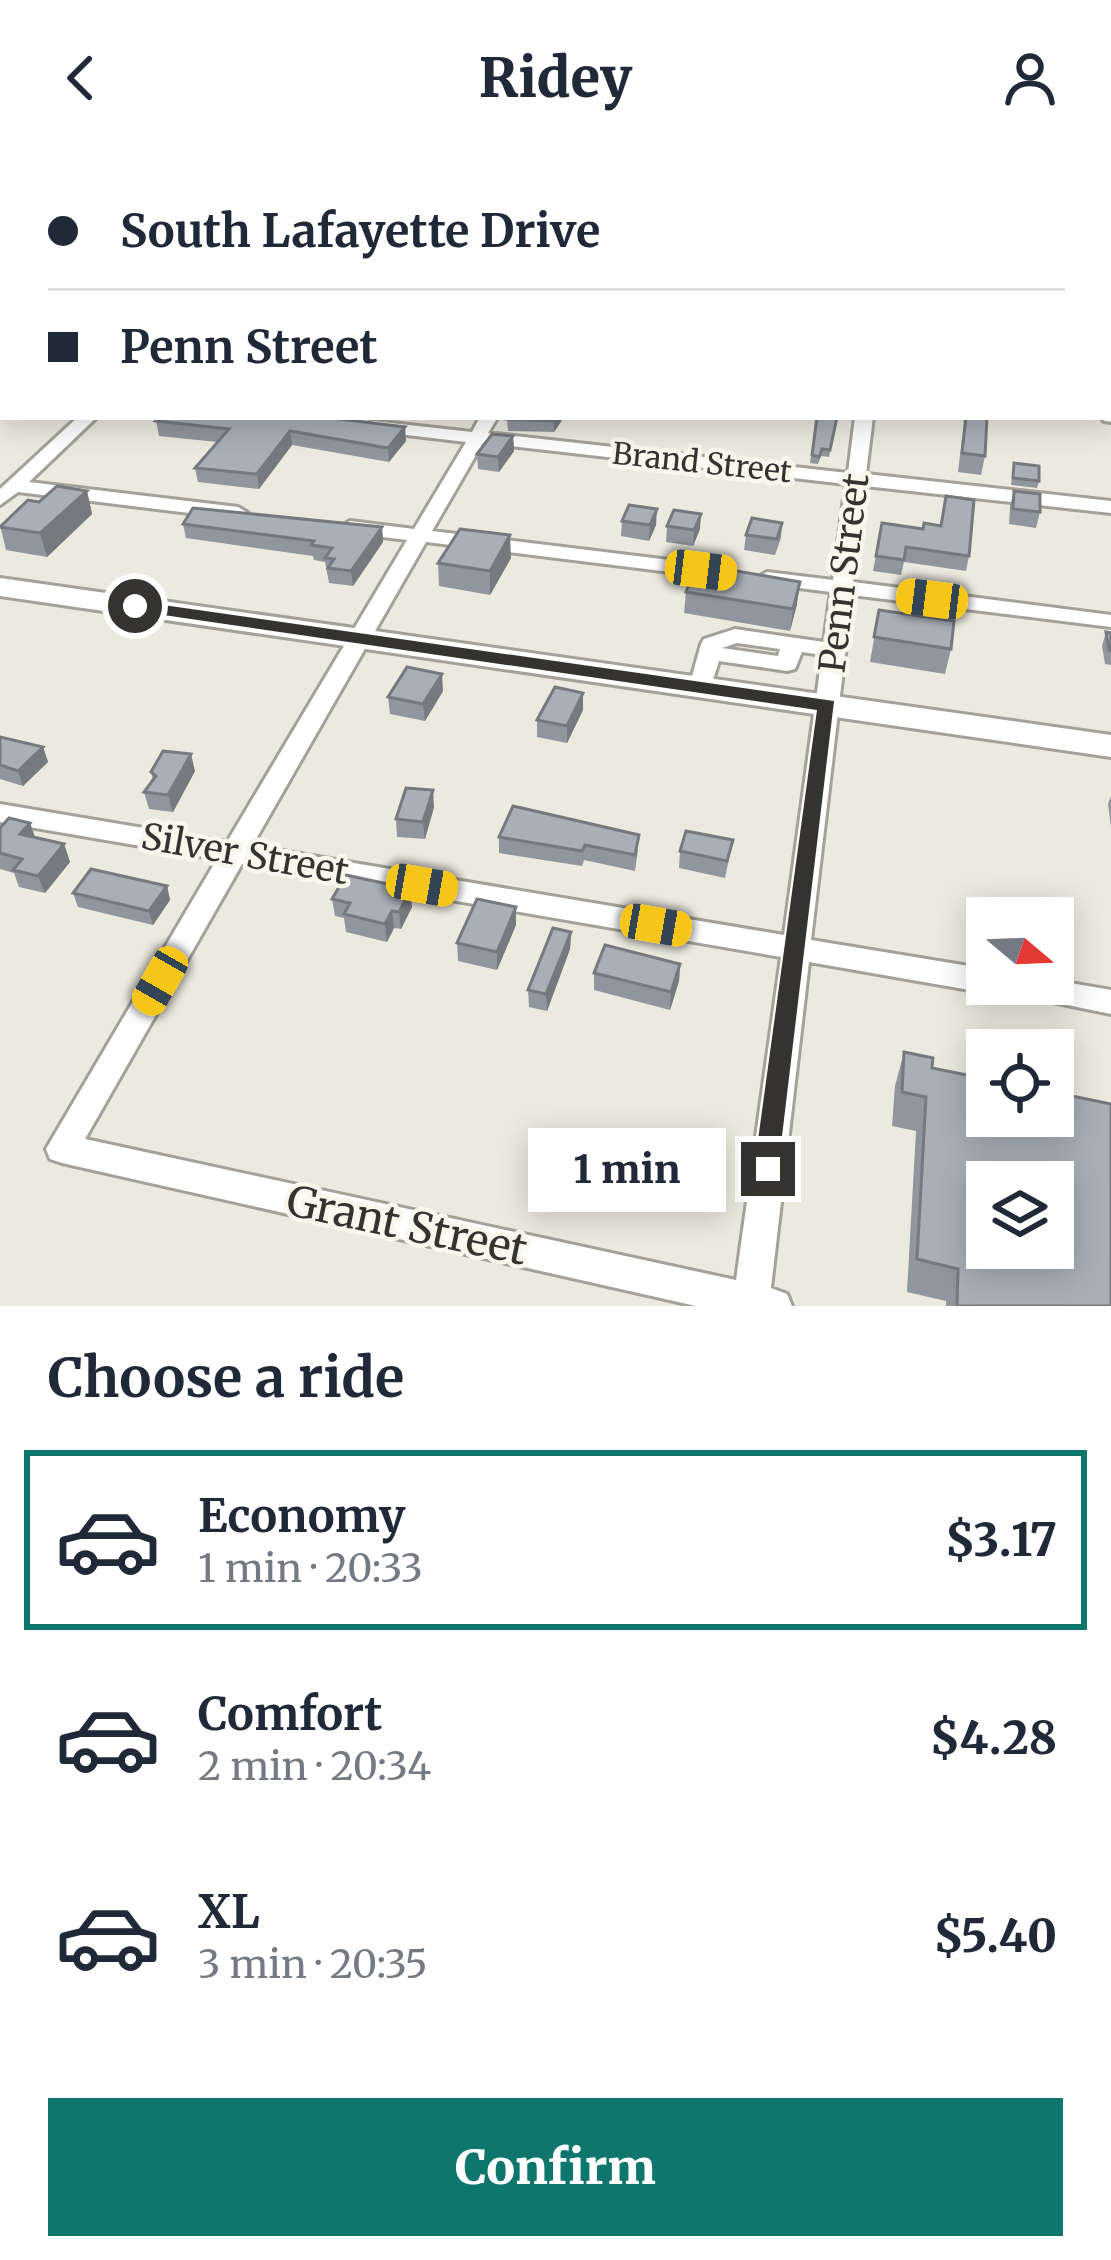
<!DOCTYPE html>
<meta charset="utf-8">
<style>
:root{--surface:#fff;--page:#f6f6f7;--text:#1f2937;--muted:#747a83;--line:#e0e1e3;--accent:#0f766e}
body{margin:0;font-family:Merriweather,serif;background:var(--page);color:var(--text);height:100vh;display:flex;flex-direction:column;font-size:45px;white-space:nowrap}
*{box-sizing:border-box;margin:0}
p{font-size:39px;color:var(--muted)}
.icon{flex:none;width:66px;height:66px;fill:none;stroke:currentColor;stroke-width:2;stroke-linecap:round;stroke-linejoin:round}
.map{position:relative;height:1150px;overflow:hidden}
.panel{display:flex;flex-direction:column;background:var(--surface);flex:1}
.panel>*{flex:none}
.guide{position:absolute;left:0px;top:0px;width:1113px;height:264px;box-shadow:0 6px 30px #0003;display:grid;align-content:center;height:264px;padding:0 48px;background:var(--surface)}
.needle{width:78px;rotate:109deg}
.fabs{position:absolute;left:966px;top:741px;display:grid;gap:24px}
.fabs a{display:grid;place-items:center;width:108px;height:108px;border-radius:0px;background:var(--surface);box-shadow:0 6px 30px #0003;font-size:60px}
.end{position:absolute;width:54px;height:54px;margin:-27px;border:15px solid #34332f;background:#fff;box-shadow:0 0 0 6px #fff}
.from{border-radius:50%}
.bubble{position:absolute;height:84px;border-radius:0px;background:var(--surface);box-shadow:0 6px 30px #0003;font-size:39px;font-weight:800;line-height:84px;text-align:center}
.car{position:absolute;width:36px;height:72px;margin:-36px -18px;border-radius:15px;box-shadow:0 0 9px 3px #0007;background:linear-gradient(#f5c518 24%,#345 0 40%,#f5c518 0 76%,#345 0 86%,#f5c518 0)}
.guide b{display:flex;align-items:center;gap:42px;height:114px;font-size:45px}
.guide b+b{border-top:3px solid var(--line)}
.guide i{width:30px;height:30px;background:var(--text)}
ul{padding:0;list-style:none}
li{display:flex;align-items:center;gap:36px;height:180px;margin:0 24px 18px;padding:0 24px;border:6px solid transparent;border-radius:0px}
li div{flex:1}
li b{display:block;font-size:45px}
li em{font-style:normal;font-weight:800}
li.on{border-color:var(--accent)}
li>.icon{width:108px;height:108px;stroke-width:1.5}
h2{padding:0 48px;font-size:54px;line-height:144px}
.primary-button{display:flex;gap:24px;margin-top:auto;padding:24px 48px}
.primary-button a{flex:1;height:138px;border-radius:0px;background:var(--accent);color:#fff;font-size:48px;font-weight:800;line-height:138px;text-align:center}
header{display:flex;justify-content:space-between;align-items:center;height:156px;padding:0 48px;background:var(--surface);font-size:54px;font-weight:800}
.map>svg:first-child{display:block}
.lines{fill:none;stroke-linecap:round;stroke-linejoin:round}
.minor-casing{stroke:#a4a198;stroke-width:6}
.major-casing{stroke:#a4a198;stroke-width:6}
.minor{fill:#fff;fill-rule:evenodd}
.major{fill:#fff;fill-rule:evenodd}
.wall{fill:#90969d}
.shaded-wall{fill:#767a7f}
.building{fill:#a8afb6;stroke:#767a7f;stroke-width:3;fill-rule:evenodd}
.route{fill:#34332f}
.labels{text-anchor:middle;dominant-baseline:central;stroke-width:9;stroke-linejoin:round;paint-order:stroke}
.far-street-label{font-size:30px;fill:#34332f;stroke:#f9f6ec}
.street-label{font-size:36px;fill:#34332f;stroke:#f9f6ec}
.near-street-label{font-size:42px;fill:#34332f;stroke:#f9f6ec}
</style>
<header><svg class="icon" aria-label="back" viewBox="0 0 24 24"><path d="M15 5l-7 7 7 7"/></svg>Ridey<svg class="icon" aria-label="person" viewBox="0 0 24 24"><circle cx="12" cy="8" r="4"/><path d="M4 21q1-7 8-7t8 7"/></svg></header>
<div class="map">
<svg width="1111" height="1150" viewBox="0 0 1111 1150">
<rect width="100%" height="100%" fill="#ece9df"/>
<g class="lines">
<!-- minor casing -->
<g class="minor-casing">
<g id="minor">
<path d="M594,0H606L592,3Z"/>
<path d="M782,0H839L843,3H786Z"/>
<path d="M1090,0H1111V6L1110,3Z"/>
<rect x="1110" y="31" width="1" height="8"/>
<rect x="1110" y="92" width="1" height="8"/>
<rect x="0" y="145" width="3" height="8"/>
<rect x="0" y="239" width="3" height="10"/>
<path d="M1111,256V266L1104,265L1101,261H1110Z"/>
<path d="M78,261H97L29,326L238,351L248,357L238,363L18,336L0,349V333Z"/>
<path d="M480,261H498L488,277L848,317L855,261H873L866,318L1111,345V357L865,330L853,426L1111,459V471L852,439L811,784L987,813V828H1053V824L1111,834V858L994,834L987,837L809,806L771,1132L787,1138L792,1150H696L62,1007L50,1003L46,993L217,703L0,666V648L227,686L407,384L350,377L340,371L350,365L414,373L466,286L373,275L364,270L373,265L472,276ZM483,287L846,328L833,424L767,416L757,422L767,428L831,436L824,486L735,473L704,483L701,488L689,531L701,538L709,536L719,505L787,515L795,513L802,496L822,499L784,779L252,690L426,386L727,423L737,417L727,411L432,375ZM737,487L780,493L778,500L722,492ZM242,708L781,801L736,1124L85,983Z"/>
</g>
</g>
<!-- major casing -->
<g class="major-casing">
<g id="major">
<rect x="0" y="54" width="3" height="10"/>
<path d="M0,422L1111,579V601L0,440Z"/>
</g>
</g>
<!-- minor -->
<use href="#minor" class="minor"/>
<!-- major -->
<use href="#major" class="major"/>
</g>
<!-- wall -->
<g class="wall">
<path d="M161,261L406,285L389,306L292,289L259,333L198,326L195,312L217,286L159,280L156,265Z"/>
<path d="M564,261L554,276L508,275L507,263Z"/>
<path d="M817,261H837L829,301L821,300L818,308L810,307Z"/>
<path d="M962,261H987L985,300L981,319L958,316L964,266Z"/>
<path d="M513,280L514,295L499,316L478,313L477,298Z"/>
<path d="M1014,307L1039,325L1037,332L1011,329Z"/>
<path d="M87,335L92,358L47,401L6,394L0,369L39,346Z"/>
<path d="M1014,335L1040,356L1036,372L1009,368L1010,350Z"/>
<path d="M622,365L656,369L649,385L621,380Z"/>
<path d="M782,367L781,382L775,399L744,394L746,379Z"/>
<path d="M882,367L969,400L966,415L904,406L901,419L873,415Z"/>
<path d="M183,368L382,371L383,386L353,430L329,427L325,406L314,404L313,400L186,382Z"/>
<path d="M667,370L700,373L693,390L666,386Z"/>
<path d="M511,402L490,439L439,430L438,407Z"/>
<path d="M686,436L797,448L790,475L684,457Z"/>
<path d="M879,454L951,493L945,518L870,506Z"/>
<path d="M1106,476L1111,477V509L1105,508L1102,490Z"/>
<path d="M443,535L425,565L390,558L388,541Z"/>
<path d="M583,554L567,587L537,581V564Z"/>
<path d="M0,581L43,591L48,606L23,630L0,623Z"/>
<path d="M195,615L173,656L149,653L144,636L153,624L151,616Z"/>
<path d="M1111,640V671L1108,648Z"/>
<path d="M434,651L425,683L397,681L396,663Z"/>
<path d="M30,667L35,682L64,688L70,706L45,737L19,731L14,717L0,713V672Z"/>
<path d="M499,681L638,694L635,715L584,704L582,710L499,697Z"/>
<path d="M733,684L725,722L679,712L680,695Z"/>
<path d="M167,730L170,744L153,769L78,751L73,737Z"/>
<path d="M332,743L412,751L401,773L394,772L387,786L346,776L344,762L335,760Z"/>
<path d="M516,751V769L497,814L458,805L457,787Z"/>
<path d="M571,776L570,793L547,855L529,851L528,834Z"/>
<path d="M680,808L679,825L670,854L594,834V817Z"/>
<path d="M904,896L932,912L1111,1150H946V1145L907,1136L916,975L892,970L895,930Z"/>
</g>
<!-- shaded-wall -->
<g class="shaded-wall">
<path d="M556,261H564L554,276V265Z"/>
<path d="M405,271L406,285L389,306L388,292Z"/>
<path d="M290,275L292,289L259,333L257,318Z"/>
<path d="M513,280L514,295L499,316L498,301Z"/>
<path d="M87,335L92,358L47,401L40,377Z"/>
<path d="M657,353L656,369L649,385L650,369Z"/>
<path d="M701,358L700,373L693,390L694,374Z"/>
<path d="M382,371L383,386L353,430L351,415Z"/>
<path d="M510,379L511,402L490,439V415Z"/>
<path d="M800,426L797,448L790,475L793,453Z"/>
<path d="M442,518L443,535L425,565L423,548Z"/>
<path d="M583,537V554L567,587V570Z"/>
<path d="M43,591L48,606L23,630L18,615Z"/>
<path d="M191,598L195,615L173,656L168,639Z"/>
<path d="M433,634L434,651L425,683L423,666Z"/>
<path d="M30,667L36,684L20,678Z"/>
<path d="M64,688L70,706L45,737L38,720Z"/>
<path d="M167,730L170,744L153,769L149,755Z"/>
<path d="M411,733L412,751L401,773L399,756Z"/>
<path d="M516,751V769L497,814V796Z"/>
<path d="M392,755L394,772L387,786L385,768Z"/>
<path d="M571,776L570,793L547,855L546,838Z"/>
<path d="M680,808L679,825L670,854L671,836Z"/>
</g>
<!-- building -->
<g class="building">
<path d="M162,0H217L213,3H155Z"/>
<path d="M341,0H360L359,3H337Z"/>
<path d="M373,0H481L479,3H408Z"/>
<path d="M670,0H714L713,3L668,2Z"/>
<path d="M966,0H996V3H965Z"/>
<path d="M1044,0H1068L1067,3H1043Z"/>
<path d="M161,261H323L405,271L388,292L290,275L257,318L195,312L229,273L156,265Z"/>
<path d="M509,261H556L554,265L507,263Z"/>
<path d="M817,261H837L830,294L822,293L819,301L812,299Z"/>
<path d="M966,261H987L985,300L962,297Z"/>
<path d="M492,278L513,280L498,301L477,298Z"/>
<path d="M1014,307L1039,310V325L1013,322Z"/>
<path d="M57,330L87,335L40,377L0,371L28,344L39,346Z"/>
<path d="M1014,335L1040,338V356L1013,353Z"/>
<path d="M946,340L974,344L969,400L906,391L904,404L876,400L882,367L923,373L924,367L941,370Z"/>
<path d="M629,349L657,353L650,369L622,365Z"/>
<path d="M193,352L382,371L351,415L328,412L334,403L325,402L332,392L311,389L314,385L183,368Z"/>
<path d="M674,354L701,358L694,374L667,370Z"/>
<path d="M752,362L782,367L777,383L746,379Z"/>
<path d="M460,373L510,379L490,415L438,407Z"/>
<path d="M697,408L800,426L793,453L686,436Z"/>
<path d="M879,454L954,465L951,493L874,481Z"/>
<path d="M1106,476L1111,477V495L1109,494Z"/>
<path d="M407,511L442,518L423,548L388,541Z"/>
<path d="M555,531L583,537L567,570L537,564Z"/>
<path d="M0,581L43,591L18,615L0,609Z"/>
<path d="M163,595L191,598L168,639L144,636L156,620L151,616Z"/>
<path d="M406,632L433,634L423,666L396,663Z"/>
<path d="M513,650L639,679L635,699L585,689L582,695L499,681Z"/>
<path d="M9,662L30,667L20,678L64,688L38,720L13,714L22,703L0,697V672Z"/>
<path d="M686,675L733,684L727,705L680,695Z"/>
<path d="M91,713L167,730L149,755L73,737Z"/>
<path d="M346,719L411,733L399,756L392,755L385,768L344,758L350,747L332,743Z"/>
<path d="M477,743L516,751L497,796L457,787Z"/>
<path d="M553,772L571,776L546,838L528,834Z"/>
<path d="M605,789L680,808L671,836L594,817Z"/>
<path d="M904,896L933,902L932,912L987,923V960H1053V936L1111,948V1150H957L958,1113L917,1103L926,941L902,936ZM987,1026H1053V1092H987Z"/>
</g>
<!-- route -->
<path class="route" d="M135,445L834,545L777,1022L768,1025L758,1022L754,1013L817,554L129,454V446Z"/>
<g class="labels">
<!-- far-street labels -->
<g class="far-street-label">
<text transform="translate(702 306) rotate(6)">Brand Street</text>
</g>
<!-- street labels -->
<g class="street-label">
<text transform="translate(844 417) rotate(-83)">Penn Street</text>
<text transform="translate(245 698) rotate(10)">Silver Street</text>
</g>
<!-- near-street labels -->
<g class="near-street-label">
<text transform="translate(407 1069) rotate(12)">Grant Street</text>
</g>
</g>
</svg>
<div class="fabs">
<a><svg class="needle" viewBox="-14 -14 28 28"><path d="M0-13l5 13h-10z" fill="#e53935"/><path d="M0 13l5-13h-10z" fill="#747a83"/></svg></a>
<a><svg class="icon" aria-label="locate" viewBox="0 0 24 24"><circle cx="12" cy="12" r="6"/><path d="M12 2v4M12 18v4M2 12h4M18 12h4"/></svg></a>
<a><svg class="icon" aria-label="layers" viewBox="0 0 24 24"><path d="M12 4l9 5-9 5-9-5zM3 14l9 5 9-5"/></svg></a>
</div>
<i class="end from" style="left:135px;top:450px"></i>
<i class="end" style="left:768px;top:1013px"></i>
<div class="bubble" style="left:528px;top:972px;width:198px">1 min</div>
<i class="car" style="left:701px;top:414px;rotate:97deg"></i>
<i class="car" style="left:932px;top:443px;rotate:277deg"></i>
<i class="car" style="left:422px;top:729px;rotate:100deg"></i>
<i class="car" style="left:656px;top:769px;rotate:100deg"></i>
<i class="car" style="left:160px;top:825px;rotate:210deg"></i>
<div class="guide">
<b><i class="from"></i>South Lafayette Drive</b>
<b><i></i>Penn Street</b>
</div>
</div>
<section class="panel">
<h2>Choose a ride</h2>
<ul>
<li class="on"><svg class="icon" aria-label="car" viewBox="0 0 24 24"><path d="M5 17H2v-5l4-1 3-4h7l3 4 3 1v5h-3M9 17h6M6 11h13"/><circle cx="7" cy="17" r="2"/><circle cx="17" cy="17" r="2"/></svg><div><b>Economy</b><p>1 min · 20:33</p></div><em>$3.17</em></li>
<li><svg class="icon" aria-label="car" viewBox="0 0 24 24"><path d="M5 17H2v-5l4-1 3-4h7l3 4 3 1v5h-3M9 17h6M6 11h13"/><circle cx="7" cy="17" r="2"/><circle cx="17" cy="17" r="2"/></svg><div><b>Comfort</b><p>2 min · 20:34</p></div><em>$4.28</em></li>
<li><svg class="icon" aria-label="car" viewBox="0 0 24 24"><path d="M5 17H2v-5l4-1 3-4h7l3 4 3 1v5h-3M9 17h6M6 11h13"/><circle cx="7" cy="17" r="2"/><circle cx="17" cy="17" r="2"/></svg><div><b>XL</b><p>3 min · 20:35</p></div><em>$5.40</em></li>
</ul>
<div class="primary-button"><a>Confirm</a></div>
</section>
